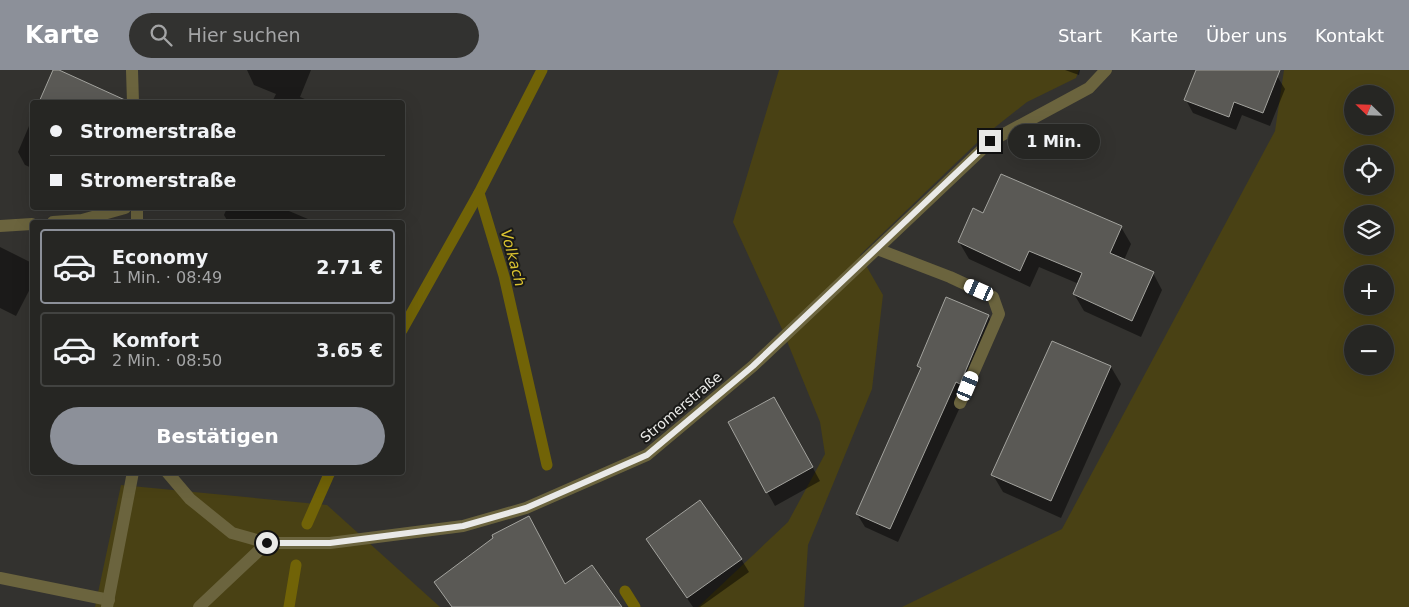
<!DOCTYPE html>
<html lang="de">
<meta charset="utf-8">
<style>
:root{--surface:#262623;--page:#323230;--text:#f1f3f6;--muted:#a4a5a6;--line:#424341;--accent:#8c9099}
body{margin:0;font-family:"DejaVu Sans",sans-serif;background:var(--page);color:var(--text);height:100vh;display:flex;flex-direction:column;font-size:19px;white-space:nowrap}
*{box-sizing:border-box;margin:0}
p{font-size:16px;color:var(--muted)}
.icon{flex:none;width:28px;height:28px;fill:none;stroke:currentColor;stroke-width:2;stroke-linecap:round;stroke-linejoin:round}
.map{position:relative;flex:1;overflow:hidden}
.details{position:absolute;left:30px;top:150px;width:375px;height:255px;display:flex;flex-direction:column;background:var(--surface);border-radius:5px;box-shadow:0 5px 20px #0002,0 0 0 1px var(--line)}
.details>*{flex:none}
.guide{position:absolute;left:30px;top:30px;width:375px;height:110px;border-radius:5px;box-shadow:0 5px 20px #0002,0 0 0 1px var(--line);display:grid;align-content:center;height:110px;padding:0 20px;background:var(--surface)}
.needle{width:32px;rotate:293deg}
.buttons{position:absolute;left:1344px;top:15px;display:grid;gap:10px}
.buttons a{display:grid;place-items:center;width:50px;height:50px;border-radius:50%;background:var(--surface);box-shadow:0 5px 20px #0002,0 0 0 1px var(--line);font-size:25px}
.end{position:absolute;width:22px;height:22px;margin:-11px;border:6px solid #e9e9e7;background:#111;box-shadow:0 0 0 2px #111}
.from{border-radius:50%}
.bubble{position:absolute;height:35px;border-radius:18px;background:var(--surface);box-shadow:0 5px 20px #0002,0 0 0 1px var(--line);font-size:16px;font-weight:600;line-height:35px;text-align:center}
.car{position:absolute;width:15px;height:30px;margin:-15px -8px;border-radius:6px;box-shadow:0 0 4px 1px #0007;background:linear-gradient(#fff 24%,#345 0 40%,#fff 0 76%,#345 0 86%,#fff 0)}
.guide b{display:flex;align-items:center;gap:18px;height:48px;font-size:19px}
.guide b+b{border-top:1px solid var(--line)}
.guide i{width:12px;height:12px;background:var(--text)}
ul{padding:9px 0 0;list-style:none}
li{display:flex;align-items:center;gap:15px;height:75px;margin:0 10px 8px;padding:0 10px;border:2px solid var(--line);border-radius:5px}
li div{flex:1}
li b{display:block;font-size:19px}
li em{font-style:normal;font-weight:600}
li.active{border-color:var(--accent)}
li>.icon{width:45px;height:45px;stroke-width:1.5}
.primary-button{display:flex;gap:10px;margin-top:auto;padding:10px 20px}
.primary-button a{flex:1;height:58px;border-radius:30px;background:var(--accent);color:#fff;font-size:20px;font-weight:600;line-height:58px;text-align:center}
header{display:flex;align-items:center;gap:30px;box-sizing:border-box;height:70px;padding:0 25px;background:var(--accent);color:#fff}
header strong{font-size:24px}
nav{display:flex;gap:28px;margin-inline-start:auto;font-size:18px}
.search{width:350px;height:45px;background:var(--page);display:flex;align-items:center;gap:12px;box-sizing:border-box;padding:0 18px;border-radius:28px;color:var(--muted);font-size:19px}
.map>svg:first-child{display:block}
.green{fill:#494114;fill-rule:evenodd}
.shadow{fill:#0007}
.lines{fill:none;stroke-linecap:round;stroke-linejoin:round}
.stream{stroke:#716307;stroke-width:11}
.building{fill:#5a5955;stroke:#a3a39e}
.minor{stroke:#6b643e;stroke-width:12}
.route{stroke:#e9e9e7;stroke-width:6}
.labels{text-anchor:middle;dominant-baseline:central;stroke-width:4;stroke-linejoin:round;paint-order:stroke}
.street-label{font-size:14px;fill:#e9e9e7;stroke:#1a1a18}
.water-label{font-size:15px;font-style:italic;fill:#dac230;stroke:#1a1a18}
</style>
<header>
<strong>Karte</strong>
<div class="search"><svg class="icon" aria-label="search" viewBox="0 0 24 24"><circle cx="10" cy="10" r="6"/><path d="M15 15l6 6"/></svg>Hier suchen</div>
<nav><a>Start</a><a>Karte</a><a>Über uns</a><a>Kontakt</a></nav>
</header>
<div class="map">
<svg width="1409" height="537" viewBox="0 0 1409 537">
<rect width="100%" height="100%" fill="#33322f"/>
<!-- green -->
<g class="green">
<path d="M779,0H1079L1076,8L1027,32L984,66L860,185L883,225L872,319L808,475L804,537H698L788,452L825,384L820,352L782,259L733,152Z"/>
<path d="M1284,0H1409V537H902L1062,459L1275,61ZM1352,24H1385V56H1352ZM1352,84H1385V116H1352ZM1352,144H1385V176H1352ZM1352,204H1385V236H1352ZM1352,264H1385V296H1352Z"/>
<path d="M121,415L327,435L440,537H95Z"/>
</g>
<!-- shadow -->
<g class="shadow">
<path d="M247,0H311L300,27L312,32H272L276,24L254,15Z"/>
<path d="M1065,0H1080L1079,5Z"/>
<path d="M1197,0H1260L1277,6L1285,19L1270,56L1242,45L1236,60L1193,43L1186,30Z"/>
<path d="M72,7L113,26L117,32H60Z"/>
<path d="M32,49V98L25,95L18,82Z"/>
<path d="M227,138H290L289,141L315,152H228L224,145Z"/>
<path d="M984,144L1121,157L1131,174L1124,190L1153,203L1162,220L1141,267L1084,241L1074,224L1079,214L1039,197L1030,217L969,189L959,172Z"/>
<path d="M0,177L30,192L32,196V215L16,246L0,238Z"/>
<path d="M988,246L996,259L898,472L865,457L857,444L921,301L918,296Z"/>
<path d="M1111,297L1121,314L1061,448L1003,422L993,405Z"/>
<path d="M782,341L820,411L775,436L729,353Z"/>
<path d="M647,470L741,489L749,502L700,537H693Z"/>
</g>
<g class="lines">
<!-- stream -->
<g class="stream">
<path d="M542,0L479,123L504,206L547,395"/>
<path d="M402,260L479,123"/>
<path d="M307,454L330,402"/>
<path d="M625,521L635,537"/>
<path d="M289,537L296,495"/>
</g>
</g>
<!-- building -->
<g class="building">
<path d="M53,0H59L125,30V32H39Z"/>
<path d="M1196,0H1280L1263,43L1234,32L1229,47L1184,30Z"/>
<path d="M1001,104L1122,156L1110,183L1154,202L1132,251L1073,224L1082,203L1029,181L1020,201L958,172L973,138L983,143Z"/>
<path d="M946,227L989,245L960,314L956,312L890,459L856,444L921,298L917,296Z"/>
<path d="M1052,271L1111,296L1051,431L991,405Z"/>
<path d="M774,327L813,397L766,423L728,352Z"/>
<path d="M700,430L742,489L687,528L646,469Z"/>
<path d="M529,446L565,514L592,495L622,537H452L434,512L493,468L492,465Z"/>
</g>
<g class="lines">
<!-- minor -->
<g class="minor">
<path d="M132,0L133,32"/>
<path d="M137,138V152"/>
<path d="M53,152L82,150L125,138"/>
<path d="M0,156L32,154"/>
<path d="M877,179L950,207L993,227L999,244L960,333"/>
<path d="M167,402L190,429L232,463L267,473"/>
<path d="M0,508L109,530"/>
<path d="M107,537L133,402"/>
<path d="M199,537L267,473H330L463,456L526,438L647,385L753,296L991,71L1089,18L1106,0"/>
</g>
</g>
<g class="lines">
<!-- route -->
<path class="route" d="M267,473H330L463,456L526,438L647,385L753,296L990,71"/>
</g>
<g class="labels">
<!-- street labels -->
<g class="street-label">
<text transform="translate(681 337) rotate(-40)">Stromerstraße</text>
</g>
<!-- water labels -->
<g class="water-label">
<text transform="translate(513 188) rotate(75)">Volkach</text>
</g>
</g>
</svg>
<div class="buttons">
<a><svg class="needle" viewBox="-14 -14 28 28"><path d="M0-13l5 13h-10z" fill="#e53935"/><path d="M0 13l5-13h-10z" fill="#a4a5a6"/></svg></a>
<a><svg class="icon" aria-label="locate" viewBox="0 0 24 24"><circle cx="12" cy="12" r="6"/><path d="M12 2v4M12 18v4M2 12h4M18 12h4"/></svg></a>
<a><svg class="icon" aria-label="layers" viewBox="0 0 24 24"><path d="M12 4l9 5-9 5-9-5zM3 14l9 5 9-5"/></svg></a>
<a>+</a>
<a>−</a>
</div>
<i class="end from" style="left:267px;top:473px"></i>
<i class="end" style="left:990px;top:71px"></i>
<div class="bubble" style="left:1008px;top:54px;width:92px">1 Min.</div>
<i class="car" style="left:979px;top:220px;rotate:294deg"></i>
<i class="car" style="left:968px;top:316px;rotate:23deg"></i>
<div class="guide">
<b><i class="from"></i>Stromerstraße</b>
<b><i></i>Stromerstraße</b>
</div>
<section class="details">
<ul>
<li class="active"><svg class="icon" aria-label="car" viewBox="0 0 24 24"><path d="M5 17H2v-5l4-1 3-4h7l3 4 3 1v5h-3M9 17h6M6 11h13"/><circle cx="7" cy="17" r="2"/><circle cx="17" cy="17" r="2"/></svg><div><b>Economy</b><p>1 Min. · 08:49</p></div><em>2.71 €</em></li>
<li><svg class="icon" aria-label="car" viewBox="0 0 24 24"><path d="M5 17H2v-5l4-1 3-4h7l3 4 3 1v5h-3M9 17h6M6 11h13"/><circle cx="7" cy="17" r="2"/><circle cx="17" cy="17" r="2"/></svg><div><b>Komfort</b><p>2 Min. · 08:50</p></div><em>3.65 €</em></li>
</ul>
<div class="primary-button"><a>Bestätigen</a></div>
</section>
</div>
